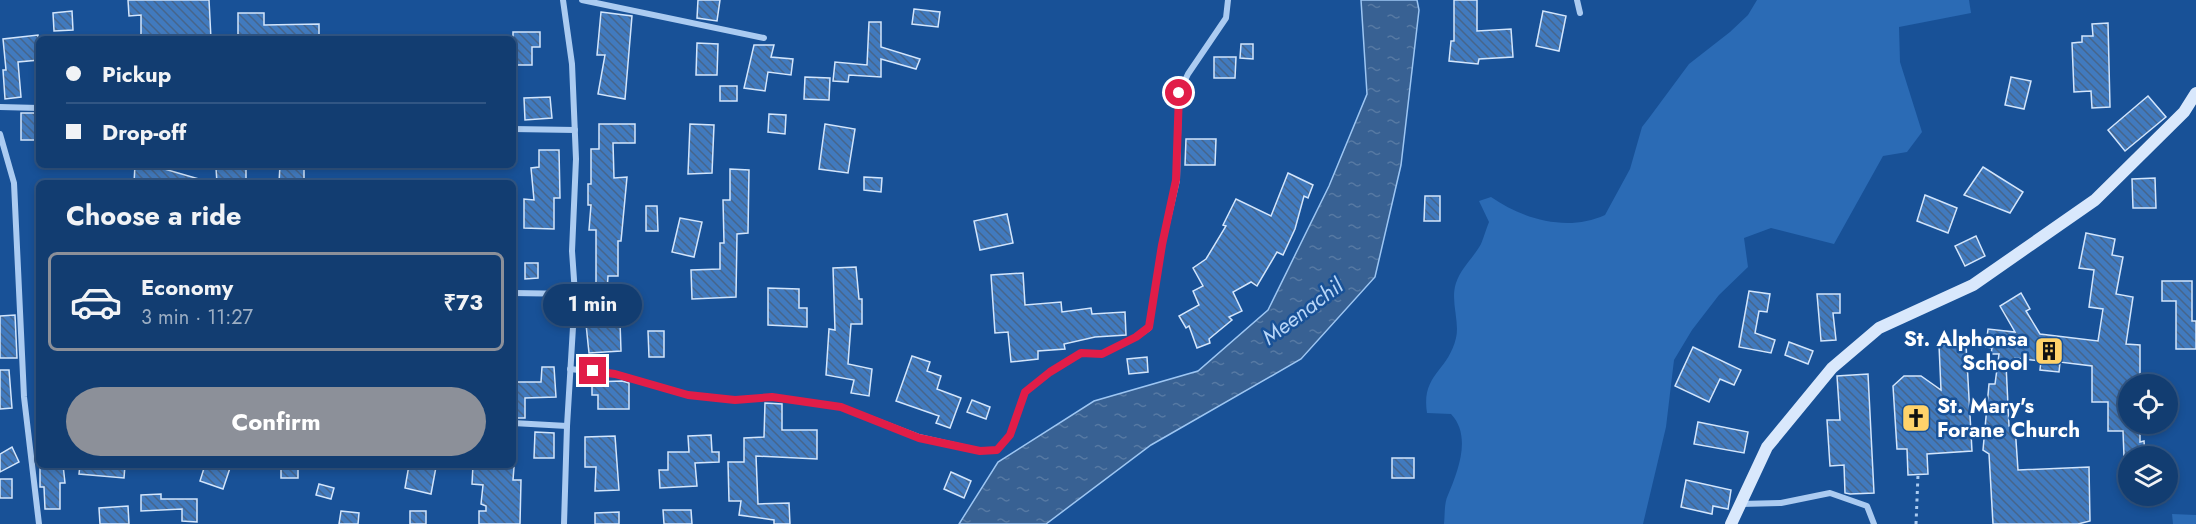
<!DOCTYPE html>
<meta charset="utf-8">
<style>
:root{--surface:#123d71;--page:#1f4879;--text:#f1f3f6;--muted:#9caec3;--line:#315684;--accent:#8c9099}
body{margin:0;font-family:Jost,sans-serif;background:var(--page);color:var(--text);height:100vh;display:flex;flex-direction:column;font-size:22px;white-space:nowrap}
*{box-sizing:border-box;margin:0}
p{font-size:20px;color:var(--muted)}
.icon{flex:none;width:33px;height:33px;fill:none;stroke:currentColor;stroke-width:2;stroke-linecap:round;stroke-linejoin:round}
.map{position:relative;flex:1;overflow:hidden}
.details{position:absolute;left:36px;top:180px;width:480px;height:288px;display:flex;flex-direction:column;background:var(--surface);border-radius:9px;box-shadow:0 3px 9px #0003,0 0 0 2px var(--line)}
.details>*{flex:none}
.hud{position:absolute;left:36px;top:36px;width:480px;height:132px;border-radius:9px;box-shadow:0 3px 9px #0003,0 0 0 2px var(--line);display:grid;align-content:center;height:132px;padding:0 30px;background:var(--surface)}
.controls{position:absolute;left:2118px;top:374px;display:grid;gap:12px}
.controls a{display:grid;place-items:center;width:60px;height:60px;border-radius:50%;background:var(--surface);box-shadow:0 3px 9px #0003,0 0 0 2px var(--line);font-size:30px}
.end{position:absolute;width:27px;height:27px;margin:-14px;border:8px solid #e11d48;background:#fff;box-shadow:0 0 0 3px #fff}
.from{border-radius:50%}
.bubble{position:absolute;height:42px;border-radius:21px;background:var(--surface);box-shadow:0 3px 9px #0003,0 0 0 2px var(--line);font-size:20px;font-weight:700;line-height:42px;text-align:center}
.hud b{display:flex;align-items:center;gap:21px;height:57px;font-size:22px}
.hud b+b{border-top:2px solid var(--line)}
.hud i{width:15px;height:15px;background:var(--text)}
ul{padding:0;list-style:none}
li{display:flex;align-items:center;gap:18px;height:99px;margin:0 12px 9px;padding:0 18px;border:3px solid transparent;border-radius:9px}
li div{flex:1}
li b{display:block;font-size:22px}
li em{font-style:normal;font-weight:700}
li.active{border-color:var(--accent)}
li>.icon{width:54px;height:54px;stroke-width:1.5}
h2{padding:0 30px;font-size:27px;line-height:72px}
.action{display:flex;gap:12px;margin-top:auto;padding:12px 30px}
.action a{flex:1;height:69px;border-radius:36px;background:var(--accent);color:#fff;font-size:24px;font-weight:700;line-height:69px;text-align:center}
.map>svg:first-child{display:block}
.green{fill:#2b6bb5}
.water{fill:url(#water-ripples);stroke:#9dc6f3;stroke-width:1.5}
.building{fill:url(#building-back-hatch);stroke:#d2e5fc;stroke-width:1.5}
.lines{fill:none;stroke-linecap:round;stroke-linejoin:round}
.path{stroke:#abcbf1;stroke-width:3;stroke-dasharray:3 4.5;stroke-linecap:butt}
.minor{stroke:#abcbf1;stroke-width:6}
.secondary{stroke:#d9e8fc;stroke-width:12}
.route{stroke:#e11d48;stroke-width:8}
.labels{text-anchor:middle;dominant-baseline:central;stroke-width:5;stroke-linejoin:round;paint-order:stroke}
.poi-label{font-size:21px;font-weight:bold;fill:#fff;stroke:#185197;text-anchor:end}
.water-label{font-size:22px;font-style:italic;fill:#b7d5f7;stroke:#185197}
</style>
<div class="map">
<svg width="2196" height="524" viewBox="0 0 2196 524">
<defs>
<pattern id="water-ripples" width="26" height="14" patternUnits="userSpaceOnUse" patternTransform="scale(1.5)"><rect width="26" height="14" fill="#386193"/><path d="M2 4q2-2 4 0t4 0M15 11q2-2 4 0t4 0" fill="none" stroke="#5679a3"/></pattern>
<pattern id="building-back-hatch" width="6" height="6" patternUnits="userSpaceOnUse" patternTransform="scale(1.5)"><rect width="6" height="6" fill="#417abe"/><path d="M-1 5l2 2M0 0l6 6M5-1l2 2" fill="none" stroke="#46658b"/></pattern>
</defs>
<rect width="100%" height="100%" fill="#185197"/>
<!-- green -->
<g class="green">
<path d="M1757,0H1969L1971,13L1899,27L1900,62L1922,132L1907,152L1883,156L1834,244L1771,228L1744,238L1748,267L1719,295L1692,330L1674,360L1666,427L1643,524H1444C1445,515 1444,503 1448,495C1458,471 1472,436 1451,414L1427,413C1421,374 1448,372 1456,338C1460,321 1450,301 1456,283C1461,268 1474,257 1481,244C1484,237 1486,229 1489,222L1479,201L1491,197C1524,220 1568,232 1605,215L1630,169L1642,127L1649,118L1689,64L1730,32L1748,15Z"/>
<path d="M2172,514L2196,515V524H2173Z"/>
</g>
<!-- water -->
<path class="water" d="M1361,0H1417L1419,10L1401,165L1375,277L1301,359L1151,445L1046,524H959L998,462L1094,401L1198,371L1268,310L1329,186L1367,94Z"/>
<!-- building -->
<g class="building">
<path d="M128,0H209L211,39H141V15L129,16Z"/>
<path d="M698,0H720L717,21L697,18Z"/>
<path d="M1454,0H1477V31L1511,29L1513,57L1479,59L1478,64L1449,61L1451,41H1454Z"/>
<path d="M914,9L940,12L938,27L912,24Z"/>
<path d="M72,11L73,30L54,31L53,13Z"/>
<path d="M1543,11L1566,16L1559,51L1536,46Z"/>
<path d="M601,12L632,16L625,99L598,94L605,55H597Z"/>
<path d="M238,13H264V25L319,24V39L238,38Z"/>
<path d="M869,22H881V47L920,59L916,69L881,59V77L849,75L848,82L833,81L835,62L867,65Z"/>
<path d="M2108,23L2110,107L2092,108L2091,91L2074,92L2072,43L2082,42V36H2093L2092,24Z"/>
<path d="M513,32H540V47H532V65H513Z"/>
<path d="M38,35L39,60L18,62L21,97L5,99L3,70H6L3,39Z"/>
<path d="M697,43L718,44L717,75H696Z"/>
<path d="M1241,44H1253V59L1240,58Z"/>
<path d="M754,45H774L771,57L793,59L791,75L768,72L765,91L744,88Z"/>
<path d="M1214,57H1236L1235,78H1214Z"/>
<path d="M805,77L830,78L829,100L804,99Z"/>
<path d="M2011,77L2031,81L2024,109L2005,105Z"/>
<rect x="720" y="86" width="17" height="15"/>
<path d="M2148,96L2166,117L2125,151L2108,130Z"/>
<path d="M550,97L552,118L525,120L524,98Z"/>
<rect x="21" y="113" width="18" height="27"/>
<path d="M769,114L786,115L785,134L768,132Z"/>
<path d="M599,124H635V143H613L614,178L627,177L621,241H618V276H608L605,323L620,322L621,351L589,353L586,324H592L594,287L596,288V230H589L591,205H588V184H591V149H599Z"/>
<path d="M690,124L714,125L712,173L688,174Z"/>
<path d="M825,124L855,129L848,173L819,169Z"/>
<path d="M1186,139H1216L1215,165H1185Z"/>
<path d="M539,150H559L560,198H554V229L524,228V199L534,200L531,168L539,167Z"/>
<path d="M135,165L154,166L199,179L198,183H134Z"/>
<path d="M224,165H246V183H217L216,168H224Z"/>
<path d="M280,165H304V183H279Z"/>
<path d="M1983,167L2023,192L2010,213L1964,195Z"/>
<path d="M730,169L749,170L748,233L737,234L736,297L692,299L691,270L720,269V243H724L723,200H730Z"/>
<path d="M1288,173L1313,185L1308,198L1304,196L1295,229L1283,255L1277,252L1257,286L1251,282L1233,292L1242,311L1229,317L1232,320L1209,339L1210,343L1197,348L1189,326L1186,328L1179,316L1199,305L1193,291L1203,286L1193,268L1206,259L1226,226L1223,225L1236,199L1271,216Z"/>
<path d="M864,177L882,178L881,192L864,190Z"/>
<path d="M2155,178L2156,208H2133L2132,179Z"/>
<path d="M1925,195L1957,208L1948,233L1917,221Z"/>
<path d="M1425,196H1440V221H1424Z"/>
<path d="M646,206H657L658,231H646Z"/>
<path d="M1007,214L1013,243L980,250L974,221Z"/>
<path d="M680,218L702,222L694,257L672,252Z"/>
<path d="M2086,233L2115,239L2112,255L2123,257L2116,294L2133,297L2126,344L2140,345V384H2128V423H2140V442L2144,441L2145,456H2124L2123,431H2108V402H2092V366L2060,362L2059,372L2040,370L2041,361L2015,358L2014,365L2006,364L2009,426H2015L2018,470L2089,467L2090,521L2078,524H1993L1989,454L1983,450L1989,384H1995L1999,354H1991L1992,348L1986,347L1988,329L2015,332L2000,306L2021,293L2030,309L2026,311L2040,334L2098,341L2103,309L2089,307L2094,270L2079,268Z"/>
<path d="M1976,236L1985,256L1965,266L1955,246Z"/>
<path d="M525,263H538V278L525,279Z"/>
<path d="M856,267L859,299H862V324H851L848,364L872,369L869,396L851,393L854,380L826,375L829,329L835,330L833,268Z"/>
<path d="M1023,273L1025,305L1061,302L1062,312L1091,308L1092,314L1125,312L1126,335L1095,337L1064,344L1065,349L1038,351V359L1011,362L1008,332L995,333L991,275Z"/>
<path d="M2162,281H2192V321H2196V349H2176V301H2162Z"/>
<path d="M768,288L799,289V308H807V327L768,325Z"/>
<path d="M1749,291L1770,294L1767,312L1759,311L1755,333L1775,340L1771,353L1739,347Z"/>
<path d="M1817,294H1840V313H1833L1836,340L1821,341Z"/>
<path d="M15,315L17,358H0V316Z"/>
<path d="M648,331H664V357H649Z"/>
<path d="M1789,342L1813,351L1808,364L1785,355Z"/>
<path d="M1966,344L1972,451L1927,454L1928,474L1908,475L1907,449H1897L1893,386L1904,376H1921L1941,390L1939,345Z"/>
<path d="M1693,347L1741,370L1734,385L1720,379L1709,402L1675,386Z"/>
<path d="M912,356L930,362L927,371L941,376L937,389L961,398L950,428L936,423L939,416L896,401Z"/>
<path d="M1147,357L1148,372L1129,374L1127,359Z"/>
<path d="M542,367H554L556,397L525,398V418H513V382H541Z"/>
<path d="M0,370H9L12,408L0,409Z"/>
<path d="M1868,374L1874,493L1850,494L1845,493L1844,465L1830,466L1827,420H1840L1837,376Z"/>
<path d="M622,381L629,383V409H598V395H592V382Z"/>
<path d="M972,400L990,407L986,419L967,412Z"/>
<path d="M765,403L782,404V430H817V459L756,456L758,504L789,503L790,524H774V520L739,515L741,501H729L728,462H744V438L764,437Z"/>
<path d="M1698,422L1748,432L1744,453L1694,444Z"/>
<path d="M535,432L554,433V458H534Z"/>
<path d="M711,435L712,452H719V462L695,463L697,486L660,488L659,470H668V452H689L688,436Z"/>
<path d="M615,436L619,490L595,491L596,467H585V437Z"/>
<path d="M12,447L19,462L0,472V454Z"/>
<rect x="1392" y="458" width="22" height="20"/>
<path d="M40,465H63L65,483H60V509H45L44,487H40Z"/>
<path d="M80,465H125L124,478L79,474Z"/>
<path d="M205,465H231L223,489L200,481Z"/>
<rect x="281" y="465" width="17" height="13"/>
<path d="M409,465L436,467L431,494L405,488Z"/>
<path d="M473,465L514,467L513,480H521L520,524H479V511H486V506L481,504L483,485L472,484Z"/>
<path d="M951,472L971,481L964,498L944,489Z"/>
<rect x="0" y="479" width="12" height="19"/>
<path d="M1686,480L1731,490L1728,509L1713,506L1712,514L1681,507Z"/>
<path d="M319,484L334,488L331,499L316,495Z"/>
<path d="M161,494V499H197V522L182,521V509L141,511V495Z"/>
<path d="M128,506L129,524H100L99,508Z"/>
<path d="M663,510H691L692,524H664Z"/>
<path d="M341,511L359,513L358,524H339Z"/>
<rect x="410" y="511" width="16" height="13"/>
<path d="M619,512V524H595V513Z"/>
</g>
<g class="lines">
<!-- path -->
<path class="path" d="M1916,524L1918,475"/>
<!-- minor -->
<g class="minor">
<path d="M563,0L572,64L576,159L572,251L575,294L567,426L564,524"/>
<path d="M582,0L764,38"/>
<path d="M1577,0L1580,13"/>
<path d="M0,107L39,108"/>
<path d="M513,129L575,130"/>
<path d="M0,134L14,183L24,397L39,524"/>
<path d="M513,293L575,294"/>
<path d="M570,369L615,374L688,395L735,400L772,397L841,407L919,437L980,451L997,450L1010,435L1025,392L1050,372L1081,353L1102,354L1136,337L1149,328L1162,245L1177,180L1179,93L1188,74L1226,18L1228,0"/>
<path d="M513,423L567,426"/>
<path d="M1741,504L1781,503L1830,493L1867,506L1874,524"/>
</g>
<!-- secondary -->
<path class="secondary" d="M1731,524L1767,447L1832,368L1879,328L1973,285L2095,200L2184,112L2196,93"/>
</g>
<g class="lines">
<!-- route -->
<path class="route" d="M593,371L615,374L688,395L735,400L772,397L841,407L919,438L980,451L997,450L1010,435L1025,392L1050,372L1081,353L1102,354L1136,337L1149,327L1162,245L1176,180L1179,93"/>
</g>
<!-- icons -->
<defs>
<g id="building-square" transform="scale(1.5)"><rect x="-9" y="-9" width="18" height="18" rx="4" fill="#ffd26a" stroke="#185197"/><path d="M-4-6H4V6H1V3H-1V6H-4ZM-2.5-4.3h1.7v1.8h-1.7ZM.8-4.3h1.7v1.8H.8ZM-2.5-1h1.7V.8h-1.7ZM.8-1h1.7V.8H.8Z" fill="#111"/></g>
<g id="church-square" transform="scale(1.5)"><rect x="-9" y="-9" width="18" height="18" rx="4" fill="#ffd26a" stroke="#185197"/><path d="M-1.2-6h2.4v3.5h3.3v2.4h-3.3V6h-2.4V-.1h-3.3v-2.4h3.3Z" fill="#111"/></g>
</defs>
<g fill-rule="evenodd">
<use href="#building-square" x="2049" y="351"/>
<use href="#church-square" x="1916" y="418"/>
</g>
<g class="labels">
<!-- poi labels -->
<g class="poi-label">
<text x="2028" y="339">St. Alphonsa<tspan x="2028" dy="24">School</tspan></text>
<text x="1937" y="406" text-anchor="start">St. Mary's<tspan x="1937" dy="24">Forane Church</tspan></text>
</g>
<!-- water labels -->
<g class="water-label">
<text transform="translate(1302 311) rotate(-37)">Meenachil</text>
</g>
</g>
</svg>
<div class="controls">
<a><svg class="icon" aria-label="locate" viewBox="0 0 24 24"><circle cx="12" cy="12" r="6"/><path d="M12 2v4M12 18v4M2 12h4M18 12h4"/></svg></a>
<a><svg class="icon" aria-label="layers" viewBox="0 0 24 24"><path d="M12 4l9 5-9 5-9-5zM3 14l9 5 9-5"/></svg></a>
</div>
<i class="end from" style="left:1179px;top:93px"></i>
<i class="end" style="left:593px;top:371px"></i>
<div class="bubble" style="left:543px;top:284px;width:99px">1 min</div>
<div class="hud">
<b><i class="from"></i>Pickup</b>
<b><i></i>Drop-off</b>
</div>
<section class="details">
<h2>Choose a ride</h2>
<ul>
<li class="active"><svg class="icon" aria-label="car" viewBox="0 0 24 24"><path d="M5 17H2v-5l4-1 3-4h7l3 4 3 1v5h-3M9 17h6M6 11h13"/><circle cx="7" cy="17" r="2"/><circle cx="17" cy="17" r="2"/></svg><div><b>Economy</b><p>3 min · 11:27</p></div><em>₹73</em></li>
</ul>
<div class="action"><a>Confirm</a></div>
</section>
</div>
